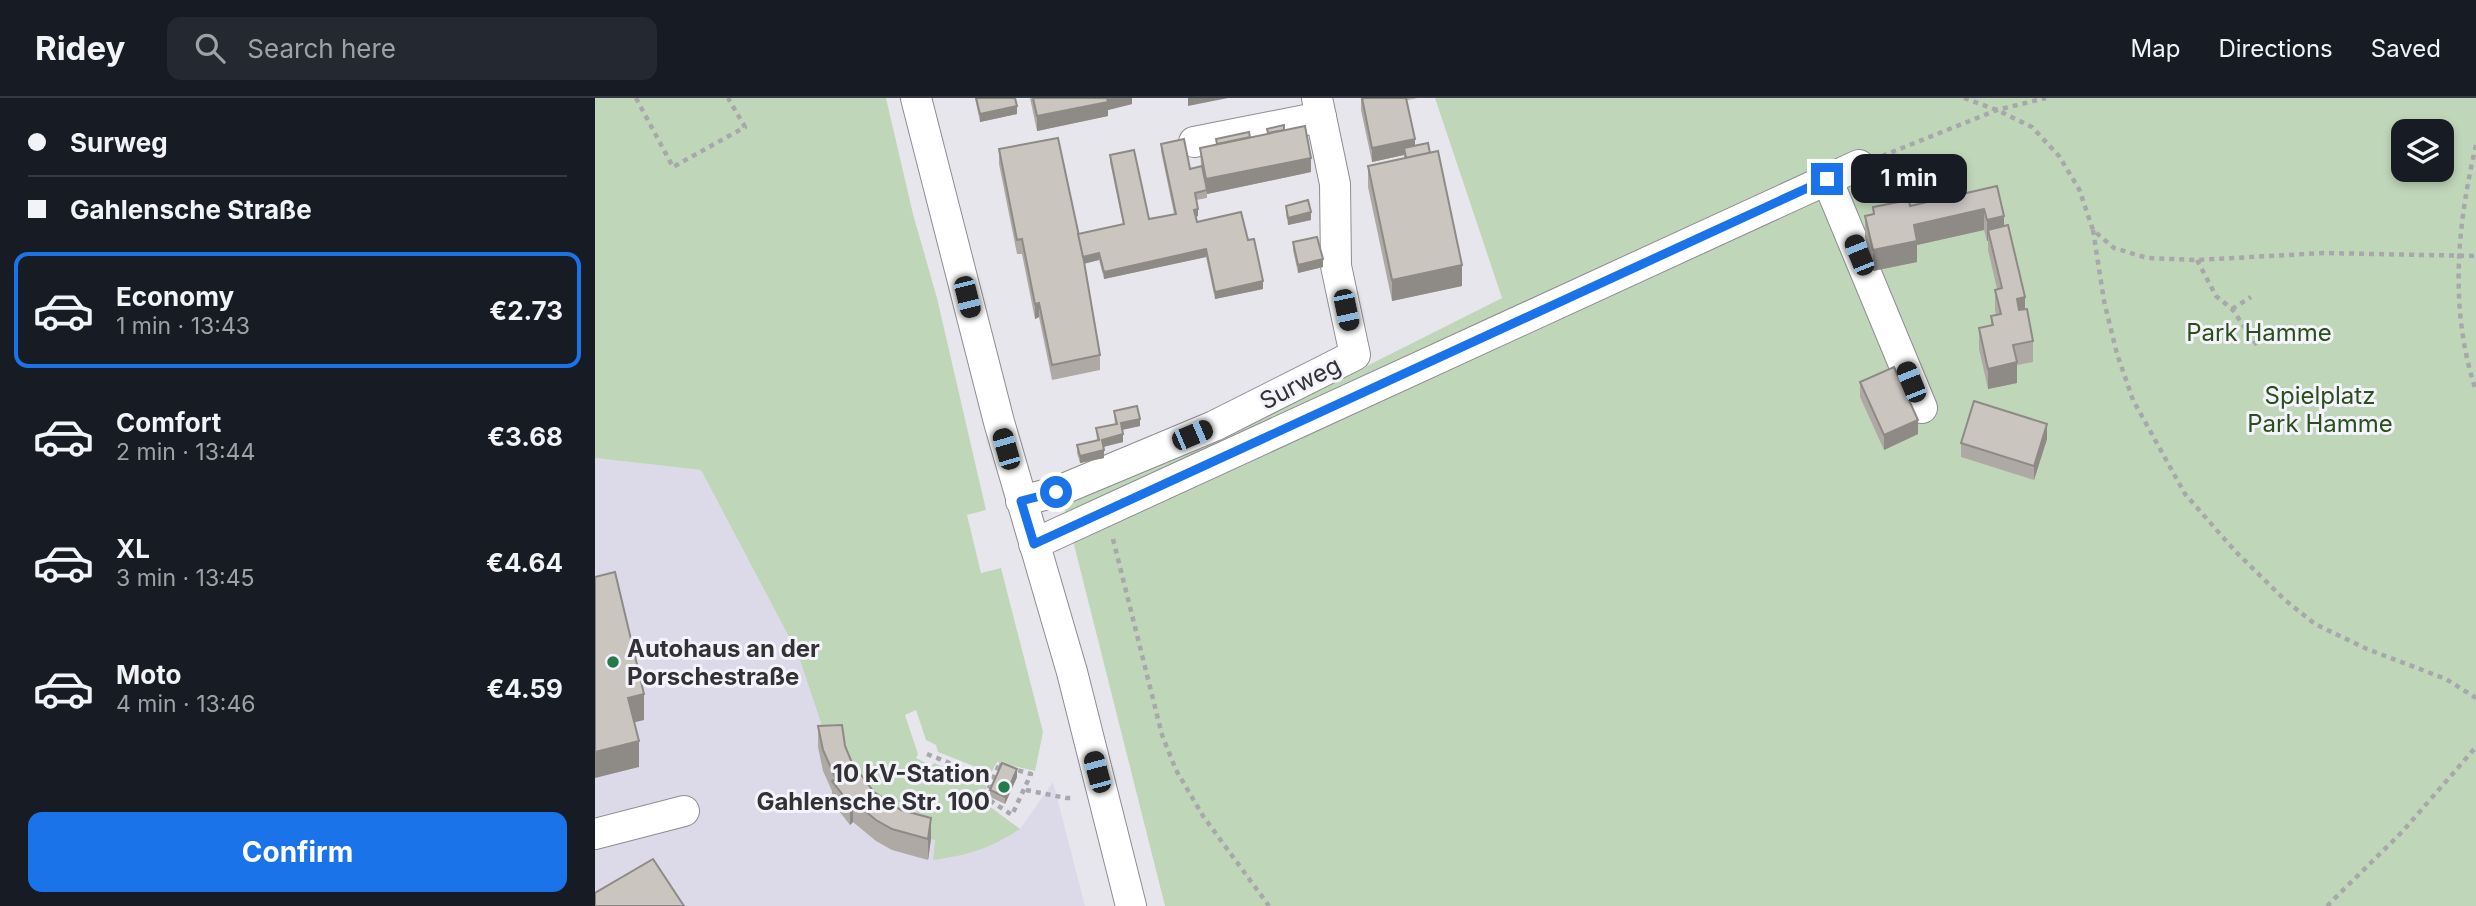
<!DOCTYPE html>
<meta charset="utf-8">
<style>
:root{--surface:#171b24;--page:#242831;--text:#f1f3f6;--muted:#9ea1a6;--line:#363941;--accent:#1a73e8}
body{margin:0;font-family:Inter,sans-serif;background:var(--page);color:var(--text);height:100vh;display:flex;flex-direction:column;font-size:26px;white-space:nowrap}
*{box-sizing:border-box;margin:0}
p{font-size:23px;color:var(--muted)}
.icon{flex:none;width:38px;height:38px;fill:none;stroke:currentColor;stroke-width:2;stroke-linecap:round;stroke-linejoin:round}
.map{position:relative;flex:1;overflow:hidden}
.side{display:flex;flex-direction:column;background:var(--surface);width:595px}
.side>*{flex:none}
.banner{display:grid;align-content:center;height:154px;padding:0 28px;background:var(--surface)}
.tools{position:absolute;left:1796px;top:21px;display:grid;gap:14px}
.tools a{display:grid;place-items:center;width:63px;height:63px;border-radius:14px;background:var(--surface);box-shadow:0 4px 10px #0003;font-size:35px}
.end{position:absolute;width:32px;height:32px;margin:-16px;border:9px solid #1a73e8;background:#fff;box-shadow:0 0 0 4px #fff}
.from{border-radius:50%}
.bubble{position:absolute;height:49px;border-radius:14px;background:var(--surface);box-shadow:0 4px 10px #0003;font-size:23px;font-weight:700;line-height:49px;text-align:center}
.car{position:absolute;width:21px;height:42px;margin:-21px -10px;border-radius:9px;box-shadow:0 0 5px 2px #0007;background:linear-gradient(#222 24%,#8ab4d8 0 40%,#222 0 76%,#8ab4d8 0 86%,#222 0)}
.banner b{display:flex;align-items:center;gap:24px;height:66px;font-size:26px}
.banner b+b{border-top:2px solid var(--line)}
.banner i{width:18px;height:18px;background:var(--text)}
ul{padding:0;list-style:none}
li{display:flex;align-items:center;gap:21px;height:116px;margin:0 14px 10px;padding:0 14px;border:4px solid transparent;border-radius:14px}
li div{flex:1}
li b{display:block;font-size:26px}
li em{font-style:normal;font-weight:700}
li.active{border-color:var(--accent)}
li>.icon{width:63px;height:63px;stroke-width:1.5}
.cta{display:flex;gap:14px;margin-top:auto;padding:14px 28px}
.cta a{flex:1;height:80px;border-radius:14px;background:var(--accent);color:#fff;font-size:28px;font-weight:700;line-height:80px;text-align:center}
header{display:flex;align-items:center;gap:42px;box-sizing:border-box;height:98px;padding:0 35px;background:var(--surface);border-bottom:2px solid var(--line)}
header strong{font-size:33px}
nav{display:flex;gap:38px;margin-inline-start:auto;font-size:24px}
.search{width:490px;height:63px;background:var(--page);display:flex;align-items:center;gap:18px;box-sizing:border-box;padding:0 24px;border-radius:14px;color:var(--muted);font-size:26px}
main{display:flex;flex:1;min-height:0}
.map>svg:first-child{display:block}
.built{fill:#dcdae8}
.green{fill:#c0d6b9;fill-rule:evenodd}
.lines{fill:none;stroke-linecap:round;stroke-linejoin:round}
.minor-casing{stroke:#8d8c93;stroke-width:32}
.path{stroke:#a8a7ac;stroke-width:4.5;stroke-dasharray:5 5;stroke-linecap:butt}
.minor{stroke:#fff;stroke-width:30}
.wall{fill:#afa9a5}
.shaded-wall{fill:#8e8a86}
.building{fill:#cbc5c0;stroke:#8e8a86;stroke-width:2}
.route{stroke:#1a73e8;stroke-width:9}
.poi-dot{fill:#247b4e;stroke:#f4f3fb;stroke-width:2.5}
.labels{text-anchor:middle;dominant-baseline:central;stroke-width:6;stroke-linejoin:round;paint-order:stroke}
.park-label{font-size:24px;fill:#2a4f1b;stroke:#f4f3fb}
.street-label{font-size:24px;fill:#323134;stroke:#f4f3fb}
.poi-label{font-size:24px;font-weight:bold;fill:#323134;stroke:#f4f3fb;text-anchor:start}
</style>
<header>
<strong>Ridey</strong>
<div class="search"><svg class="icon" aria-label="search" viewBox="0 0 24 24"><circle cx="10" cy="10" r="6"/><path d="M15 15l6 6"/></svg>Search here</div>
<nav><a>Map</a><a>Directions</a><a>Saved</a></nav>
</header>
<main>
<section class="side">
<div class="banner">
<b><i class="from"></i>Surweg</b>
<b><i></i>Gahlensche Straße</b>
</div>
<ul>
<li class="active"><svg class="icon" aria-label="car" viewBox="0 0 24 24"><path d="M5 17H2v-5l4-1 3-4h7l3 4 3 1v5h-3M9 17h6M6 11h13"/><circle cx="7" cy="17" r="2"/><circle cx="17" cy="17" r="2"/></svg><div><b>Economy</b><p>1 min · 13:43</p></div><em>€2.73</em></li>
<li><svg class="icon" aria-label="car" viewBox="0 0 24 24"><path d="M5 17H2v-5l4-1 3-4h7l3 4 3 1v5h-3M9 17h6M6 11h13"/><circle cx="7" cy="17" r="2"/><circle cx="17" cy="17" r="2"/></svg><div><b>Comfort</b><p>2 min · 13:44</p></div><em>€3.68</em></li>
<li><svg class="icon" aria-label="car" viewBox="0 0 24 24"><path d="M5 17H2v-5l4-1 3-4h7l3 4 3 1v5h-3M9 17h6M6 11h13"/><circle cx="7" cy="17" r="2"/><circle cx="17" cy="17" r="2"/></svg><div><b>XL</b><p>3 min · 13:45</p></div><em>€4.64</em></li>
<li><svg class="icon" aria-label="car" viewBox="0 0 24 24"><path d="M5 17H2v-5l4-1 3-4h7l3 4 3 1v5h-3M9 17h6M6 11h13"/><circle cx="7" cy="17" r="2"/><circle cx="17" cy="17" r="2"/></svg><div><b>Moto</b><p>4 min · 13:46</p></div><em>€4.59</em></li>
</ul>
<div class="cta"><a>Confirm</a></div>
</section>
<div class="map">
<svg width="1881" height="808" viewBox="0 0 1881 808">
<rect width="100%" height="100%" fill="#e7e6ed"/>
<!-- built -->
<path class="built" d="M0,360L106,372L203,556L226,625L227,643L425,731L458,684L490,808H0Z"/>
<!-- green -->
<g class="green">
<path d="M0,0H291L318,116L342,200L391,412L372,417L386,475L406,470L448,634L440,673L402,664L396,675L343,654L341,647L331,642L321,612L310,617L323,656L321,660L337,668L339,665L392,688L386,702L425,731C394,751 374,757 338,762L340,742L319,737L227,643L226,625L203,556L106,372L0,360Z"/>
<path d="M840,0H1881V808H570L468,403L732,288L907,200ZM1808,33H1846V72H1808Z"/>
</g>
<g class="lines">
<!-- minor casing -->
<g class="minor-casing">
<g id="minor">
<path d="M321,0L404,324L477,574L536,808"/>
<path d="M599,44L726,19"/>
<path d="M1232,81L1327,310"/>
<path d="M426,403L461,394L619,328L760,257L741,168L740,86L722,0"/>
<path d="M439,446L1264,67"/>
<path d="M0,736L89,713"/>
</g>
</g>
<!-- path -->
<g class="path">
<path d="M41,0L78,69L150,29L133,0"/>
<path d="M1369,0L1402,12L1437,29L1464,58L1484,91L1498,132L1519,150L1552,160L1602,162L1729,155L1881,158"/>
<path d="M1881,47C1862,129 1854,211 1881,293"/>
<path d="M1287,58L1402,12L1451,0"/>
<path d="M1498,132L1509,203L1522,256L1538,302L1590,396L1641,454L1690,502L1720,526L1772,551L1851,581L1881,600"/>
<path d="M1602,162L1621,198L1637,211L1662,247"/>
<path d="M1637,211L1656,199"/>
<path d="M518,441L567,637L581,672L608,718L674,808"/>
<path d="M332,656L397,682"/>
<path d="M404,667L436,676L417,717L390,699Z"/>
<path d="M431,692L471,700H480"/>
<path d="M1732,808L1807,734L1881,649"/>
</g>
<!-- minor -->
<use href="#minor" class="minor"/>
</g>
<!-- wall -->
<g class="wall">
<path d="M380,0H420L422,16L385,24Z"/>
<path d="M435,0H537V6L513,12V18L442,33Z"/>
<path d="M766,0H823L812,2L820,48L867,188L797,203L773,89V68L809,60V57L777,64L766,12Z"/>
<path d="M672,31L689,32L716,74L612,96V100L601,102L603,118L601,119L602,124L653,142L668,191L620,201L611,159L509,181L504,162L489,166L505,257V272L457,282L444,219L440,221L427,156H422L404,66V51L484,136L528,126L515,64V57L554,121L579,116L566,53V46L595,71L606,68L605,50L621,46V41L655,39L672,36Z"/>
<path d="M1402,88L1409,128L1438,243V264L1422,267V285L1393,291L1384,251V230L1396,227V218L1401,217L1400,212V192L1402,191L1393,152V143H1392L1389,132L1322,147V164L1278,173L1270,139V118L1278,116V109L1315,108Z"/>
<path d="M691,108L716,122L693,127L691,115Z"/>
<path d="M698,144L728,169L703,175L698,152Z"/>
<path d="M1265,284L1323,336L1289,352L1265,299Z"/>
<path d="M519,313L545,328L527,332L528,344L509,349V360L485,365L482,355V347L502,342L501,330L520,326Z"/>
<path d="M1452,341L1439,382L1366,359V345Z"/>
<path d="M223,628L250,648L257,665L279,694L336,741L333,762L297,752L281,743L258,724L255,727L237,704V693L228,673L223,649Z"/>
<path d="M422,679L410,706L395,699V692Z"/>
</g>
<!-- shaded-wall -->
<g class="shaded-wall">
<path d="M511,0H537V6L513,12V18L442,33V18Z"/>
<path d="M593,0H633L593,8Z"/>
<path d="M422,8V16L385,24V16Z"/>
<path d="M820,41V55L809,50V57L777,64V50Z"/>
<path d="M716,60V74L612,96L611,81Z"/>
<path d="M603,111V118L599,119V112Z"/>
<path d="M1389,111V132L1322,147V164L1278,173V152L1319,127Z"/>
<path d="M716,114V122L693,127V120Z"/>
<path d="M1409,118V138L1393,132V143H1392V122Z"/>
<path d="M611,151V159L509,181V174Z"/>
<path d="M504,155V162L487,166V159Z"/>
<path d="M728,161V169L703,175V167Z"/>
<path d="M867,167V188L797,203V182Z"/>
<path d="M668,183V191L620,201V194Z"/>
<path d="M1430,199V220L1422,222V201Z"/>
<path d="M444,205V219L440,221V206Z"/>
<path d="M1422,264V285L1393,291V271Z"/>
<path d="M545,321V328L526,332V325Z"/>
<path d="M1323,322V336L1289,352V337Z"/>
<path d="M1452,326V341L1439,382V368Z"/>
<path d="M528,336V344L507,349V342Z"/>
<path d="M509,352V360L485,365V358Z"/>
<path d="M49,596V622L33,626V600Z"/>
<path d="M44,643V669L0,680V654Z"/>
<path d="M422,671V679L410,706V699Z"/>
<path d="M258,703V724L255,727V706Z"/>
<path d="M336,720V741L333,762V741Z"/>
</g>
<!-- building -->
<g class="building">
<path d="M381,0H420L422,8L385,16Z"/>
<path d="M438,0H512L513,4L442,18Z"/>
<path d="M767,0H811L820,41L777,50Z"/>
<path d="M689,27V32L673,35L672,31Z"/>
<path d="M710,28L716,60L611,81L605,50Z"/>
<path d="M654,34L655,39L622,46L621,41Z"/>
<path d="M463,40L487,152L505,257L457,267L444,205L440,206L427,141L422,142L404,51Z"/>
<path d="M589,41L595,71L607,68L612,92L600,95L603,111L599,112L602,124L646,114L653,142L659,141L668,183L620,194L611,151L509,174L504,155L488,159L483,136L529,126L515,57L539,52L554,121L581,116L566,46Z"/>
<path d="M833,45L835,55L811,60L809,50Z"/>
<path d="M843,53L867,167L797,182L773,68Z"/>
<path d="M1402,88L1409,118L1392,122L1389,111L1319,127L1322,143L1278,152L1270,118L1279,116L1278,109L1314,102L1315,108Z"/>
<path d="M713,102L716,114L693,120L691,108Z"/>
<path d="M1413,127L1430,199L1422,201L1424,212L1432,211L1438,243L1418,247L1422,264L1393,271L1384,230L1398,227L1396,218L1406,216L1400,192L1407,190L1393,132Z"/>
<path d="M722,139L728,161L703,167L698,144Z"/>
<path d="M1299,269L1323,322L1289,337L1265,284Z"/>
<path d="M1379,303L1452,326L1439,368L1366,345Z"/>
<path d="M542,308L545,321L526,325L528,336L507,342L509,352L485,358L482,347L504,342L501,330L522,326L519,313Z"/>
<path d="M20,474L49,596L33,600L44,643L0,654V479Z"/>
<path d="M247,627L250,648L257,665L279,694L306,712L336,720L333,741L297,731L281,722L258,703L255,706L237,683L241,681L228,652L223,628Z"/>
<path d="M407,665L422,671L410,699L395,692Z"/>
<path d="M58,761L89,808H0V795Z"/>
</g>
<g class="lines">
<!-- route -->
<path class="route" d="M461,394L426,403L439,446L1232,81"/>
</g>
<!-- markers -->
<g class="poi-dot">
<circle cx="18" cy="564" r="7"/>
<circle cx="409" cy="689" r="7"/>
</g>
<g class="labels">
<!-- park labels -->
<g class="park-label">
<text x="1664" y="234">Park Hamme</text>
<text x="1725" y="297">Spielplatz<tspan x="1725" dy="28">Park Hamme</tspan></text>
</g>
<!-- street labels -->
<g class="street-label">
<text transform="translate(705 285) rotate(-27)">Surweg</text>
</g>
<!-- poi labels -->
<g class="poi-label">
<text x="32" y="550">Autohaus an der<tspan x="32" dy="28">Porschestraße</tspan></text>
<text x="395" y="675" text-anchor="end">10 kV-Station<tspan x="395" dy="28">Gahlensche Str. 100</tspan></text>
</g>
</g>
</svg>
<div class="tools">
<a><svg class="icon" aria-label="layers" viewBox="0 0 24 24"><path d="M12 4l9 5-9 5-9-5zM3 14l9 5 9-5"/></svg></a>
</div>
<i class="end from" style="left:461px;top:394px"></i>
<i class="end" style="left:1232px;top:81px"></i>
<div class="bubble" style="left:1256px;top:56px;width:116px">1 min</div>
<i class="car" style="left:1264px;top:157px;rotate:338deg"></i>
<i class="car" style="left:372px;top:199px;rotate:166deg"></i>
<i class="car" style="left:751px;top:212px;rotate:168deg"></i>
<i class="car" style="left:1316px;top:284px;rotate:338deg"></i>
<i class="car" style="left:597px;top:337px;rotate:67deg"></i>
<i class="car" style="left:411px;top:351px;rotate:344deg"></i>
<i class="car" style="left:502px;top:674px;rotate:345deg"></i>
</div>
</main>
